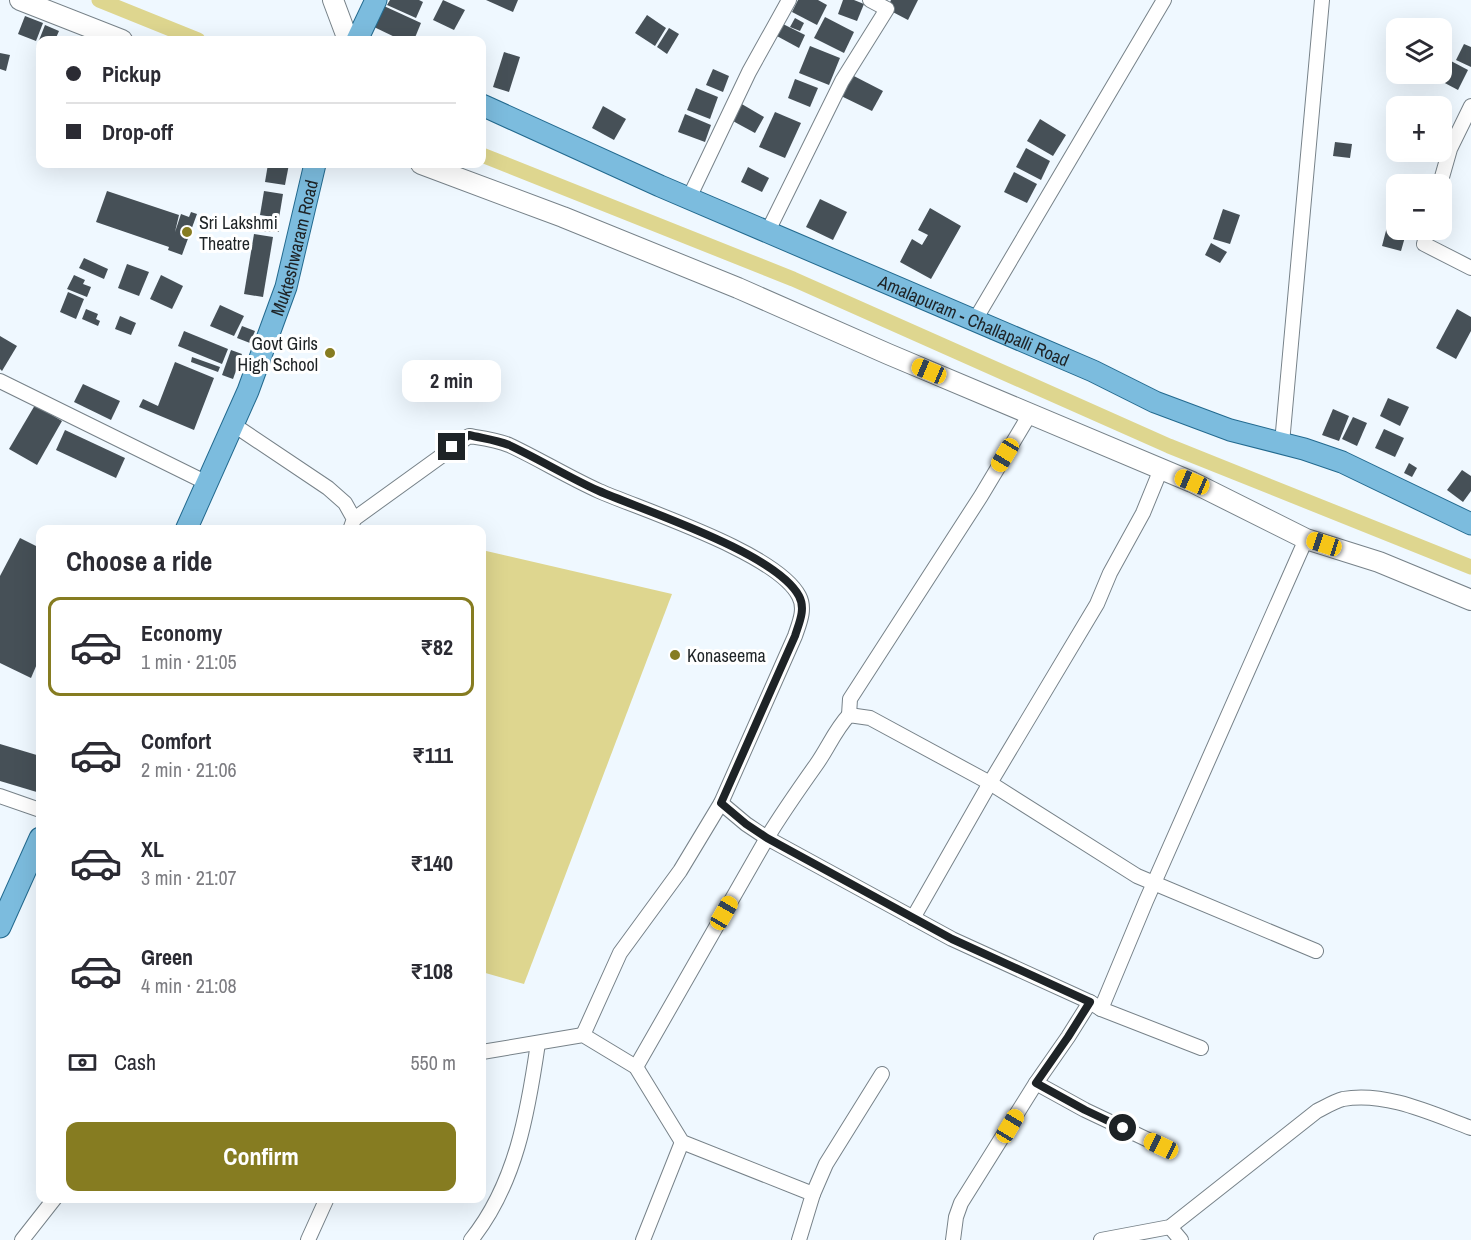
<!DOCTYPE html>
<meta charset="utf-8">
<style>
:root{--surface:#fff;--page:#f2f2f3;--text:#2b2b33;--muted:#7c7c81;--line:#e1e1e2;--accent:#867c21}
body{margin:0;font-family:"Archivo Narrow",sans-serif;background:var(--page);color:var(--text);height:100vh;display:flex;flex-direction:column;font-size:22px;white-space:nowrap}
*{box-sizing:border-box;margin:0}
p{font-size:20px;color:var(--muted)}
.icon{flex:none;width:33px;height:33px;fill:none;stroke:currentColor;stroke-width:2;stroke-linecap:round;stroke-linejoin:round}
.map{position:relative;flex:1;overflow:hidden}
.drawer{position:absolute;left:36px;top:525px;width:450px;height:678px;display:flex;flex-direction:column;background:var(--surface);border-radius:12px;box-shadow:0 6px 24px #0002}
.drawer>*{flex:none}
.guide{position:absolute;left:36px;top:36px;width:450px;height:132px;border-radius:12px;box-shadow:0 6px 24px #0002;display:grid;align-content:center;height:132px;padding:0 30px;background:var(--surface)}
.buttons{position:absolute;left:1386px;top:18px;display:grid;gap:12px}
.buttons a{display:grid;place-items:center;width:66px;height:66px;border-radius:12px;background:var(--surface);box-shadow:0 6px 24px #0002;font-size:30px}
.end{position:absolute;width:27px;height:27px;margin:-14px;border:8px solid #1e2326;background:#fff;box-shadow:0 0 0 3px #fff}
.from{border-radius:50%}
.bubble{position:absolute;height:42px;border-radius:12px;background:var(--surface);box-shadow:0 6px 24px #0002;font-size:20px;font-weight:700;line-height:42px;text-align:center}
.car{position:absolute;width:18px;height:36px;margin:-18px -9px;border-radius:8px;box-shadow:0 0 4px 2px #0007;background:linear-gradient(#f5c518 24%,#345 0 40%,#f5c518 0 76%,#345 0 86%,#f5c518 0)}
.guide b{display:flex;align-items:center;gap:21px;height:57px;font-size:22px}
.guide b+b{border-top:2px solid var(--line)}
.guide i{width:15px;height:15px;background:var(--text)}
ul{padding:0;list-style:none}
li{display:flex;align-items:center;gap:18px;height:99px;margin:0 12px 9px;padding:0 18px;border:3px solid transparent;border-radius:12px}
li div{flex:1}
li b{display:block;font-size:22px}
li em{font-style:normal;font-weight:700}
li.active{border-color:var(--accent)}
li>.icon{width:54px;height:54px;stroke-width:1.5}
h2{padding:0 30px;font-size:27px;line-height:72px}
.pay{display:flex;align-items:center;gap:15px;height:66px;padding:0 30px;font-size:22px}
.pay p{margin-inline-start:auto}
.action{display:flex;gap:12px;margin-top:auto;padding:12px 30px}
.action a{flex:1;height:69px;border-radius:12px;background:var(--accent);color:#fff;font-size:24px;font-weight:700;line-height:69px;text-align:center}
.map>svg:first-child{display:block}
.water{fill:#ded68f}
.lines{fill:none;stroke-linecap:round;stroke-linejoin:round}
.canal{stroke:#ded68f;stroke-width:15}
.building{fill:#465057}
.street-casing{stroke:#778289;stroke-width:16}
.secondary-casing{stroke:#778289;stroke-width:22}
.primary-casing{stroke:#236a8f;stroke-width:23}
.street{stroke:#fff;stroke-width:14}
.secondary{stroke:#fff;stroke-width:20}
.primary{stroke:#7cbcde;stroke-width:21}
.route{stroke:#1e2326;stroke-width:8}
.poi-dot{fill:#867c21;stroke:#fff;stroke-width:2}
.labels{text-anchor:middle;dominant-baseline:central;stroke-width:6;stroke-linejoin:round;paint-order:stroke}
.poi-label{font-size:18px;fill:#1e2326;stroke:#fff;text-anchor:start}
.street-label{font-size:18px;fill:#1e2326;stroke:#fff}
</style>
<div class="map">
<svg width="1471" height="1240" viewBox="0 0 1471 1240">
<rect width="100%" height="100%" fill="#eff8ff"/>
<!-- water -->
<path class="water" d="M482,550L672,594L524,984L482,972Z"/>
<g class="lines">
<!-- canal -->
<g class="canal">
<path d="M99,0L198,40"/>
<path d="M482,155L793,279L1169,446L1471,567"/>
</g>
</g>
<!-- building -->
<g class="building">
<path d="M390,0H419L423,2L416,18L387,5Z"/>
<path d="M443,0L465,10L454,30L433,20Z"/>
<path d="M486,0H518L513,12Z"/>
<path d="M798,0H818L827,5L817,25L792,12Z"/>
<path d="M843,0H854L864,4L857,21L838,14Z"/>
<path d="M891,0H918L908,20L887,9Z"/>
<path d="M384,6L421,23L414,40H401L374,27Z"/>
<path d="M647,15L666,28L655,46L635,33Z"/>
<path d="M25,16L43,23L36,41L18,34Z"/>
<path d="M825,17L854,32L844,53L814,38Z"/>
<path d="M795,18L804,23L800,31L790,27Z"/>
<path d="M781,23L805,35L799,48L775,35Z"/>
<path d="M45,25L59,31L55,40H40V50L36,48Z"/>
<path d="M669,28L679,34L667,54L657,47Z"/>
<path d="M1464,44L1471,47V67L1456,60Z"/>
<path d="M810,46L840,58L829,85L799,73Z"/>
<path d="M504,52L520,57L509,92L493,87Z"/>
<path d="M0,53L10,55L6,71L0,69Z"/>
<path d="M1451,61L1468,70L1458,90L1441,81Z"/>
<path d="M713,69L729,76L723,92L706,85Z"/>
<path d="M850,74L883,91L872,111L839,95Z"/>
<path d="M795,79L818,88L810,107L788,98Z"/>
<path d="M696,88L718,97L710,119L687,110Z"/>
<path d="M740,103L764,117L755,133L731,120Z"/>
<path d="M603,106L626,119L614,140L592,128Z"/>
<path d="M775,112L801,123L785,158L759,147Z"/>
<path d="M685,114L711,125L705,142L678,132Z"/>
<path d="M1040,119L1066,135L1053,156L1027,141Z"/>
<path d="M1335,142L1352,144L1350,158L1333,156Z"/>
<path d="M1026,148L1050,161L1041,180L1016,167Z"/>
<path d="M268,164H289L285,185L265,182Z"/>
<path d="M748,167L769,178L762,192L741,182Z"/>
<path d="M1014,172L1037,184L1027,203L1004,192Z"/>
<path d="M107,191L179,215L175,232L181,214L189,217L191,212L197,214L182,255L168,250L169,247L96,222Z"/>
<path d="M264,191L283,194L279,218L260,215Z"/>
<path d="M820,199L847,212L833,240L806,227Z"/>
<path d="M930,208L961,226L931,279L900,262L912,239L922,245L928,235L918,230Z"/>
<path d="M1223,209L1240,215L1230,244L1213,239Z"/>
<path d="M240,220L257,221L256,230L239,229Z"/>
<path d="M263,222L279,223V232H263Z"/>
<path d="M1388,223L1396,225V230H1407L1401,251L1382,246Z"/>
<path d="M254,234L273,237L263,297L244,294Z"/>
<path d="M1211,243L1227,252L1220,263L1205,255Z"/>
<path d="M84,258L108,269L104,279L79,268Z"/>
<path d="M127,264L149,272L139,296L118,288Z"/>
<path d="M74,275L85,280L83,284L91,287L87,297L67,289Z"/>
<path d="M161,275L183,286L172,309L150,299Z"/>
<path d="M68,292L84,299L76,319L60,312Z"/>
<path d="M220,305L244,316L234,336L210,326Z"/>
<path d="M86,309L98,314L96,319L100,321L98,326L82,319Z"/>
<path d="M1457,309L1471,317V331L1456,359L1436,348Z"/>
<path d="M120,316L136,323L131,335L115,329Z"/>
<path d="M242,326L255,331L250,343L237,338Z"/>
<path d="M184,331L228,349L222,364L178,346Z"/>
<path d="M0,336L17,346L2,371L0,369Z"/>
<path d="M231,350L242,354L233,379L222,375Z"/>
<path d="M192,357L220,367L218,372L191,362Z"/>
<path d="M175,362L214,378L194,430L139,407L143,399L158,406Z"/>
<path d="M83,384L120,401L111,420L74,402Z"/>
<path d="M1388,398L1409,407L1400,426L1380,416Z"/>
<path d="M35,405L62,421L37,465L9,449Z"/>
<path d="M1333,409L1349,416L1339,441L1322,435Z"/>
<path d="M1353,417L1367,423L1357,446L1342,439Z"/>
<path d="M1384,429L1404,438L1395,457L1375,448Z"/>
<path d="M65,430L125,458L116,478L56,450Z"/>
<path d="M1409,463L1417,468L1412,477L1404,473Z"/>
<path d="M1462,470L1471,476V491L1463,502L1447,490Z"/>
<path d="M20,538L40,548V657L31,678L0,663V576Z"/>
<path d="M0,744L40,756V793L0,781Z"/>
</g>
<g class="lines">
<!-- street casing -->
<g class="street-casing">
<g id="street">
<path d="M1440,184L1450,149L1471,106"/>
<path d="M689,198L749,72L789,0"/>
<path d="M1428,230L1424,244L1471,268"/>
<path d="M768,231L842,81L887,9L870,0"/>
<path d="M975,320L1164,0"/>
<path d="M0,381L207,483"/>
<path d="M234,425L328,488L345,503L354,519L350,530"/>
<path d="M1282,443L1322,0"/>
<path d="M354,519L469,436C481,438 497,440 509,445C539,459 568,477 599,491C645,511 777,553 799,596C806,609 799,624 795,636L721,803L680,871L620,953L583,1035"/>
<path d="M849,715L850,699L981,496L1030,414"/>
<path d="M0,796L40,810"/>
<path d="M721,803L746,824L767,838C782,813 799,789 816,765C828,748 835,730 849,715L870,718L990,783L1137,876L1316,951"/>
<path d="M913,918L990,783L1097,604L1110,573L1143,513L1161,469"/>
<path d="M1101,1009L1146,901L1306,539"/>
<path d="M482,1052L583,1035L636,1067L682,1142L813,1194L799,1240"/>
<path d="M636,1067L767,838L952,939L1090,1002L1101,1009L1201,1048"/>
<path d="M1036,1083L1085,1110L1161,1146"/>
<path d="M813,1194L826,1164L882,1074"/>
<path d="M1170,1227L1181,1240"/>
<path d="M22,1240L55,1198"/>
<path d="M308,1240L327,1198"/>
<path d="M471,1240C516,1184 528,1112 538,1043"/>
<path d="M643,1240L682,1142"/>
<path d="M953,1240L956,1217L961,1203L1036,1083L1068,1037L1090,1002"/>
<path d="M1101,1240L1170,1227L1317,1111C1325,1107 1335,1101 1343,1099C1385,1091 1433,1114 1471,1128"/>
</g>
</g>
<!-- secondary casing -->
<g class="secondary-casing">
<g id="secondary">
<path d="M20,0L122,40"/>
<path d="M333,0L348,40"/>
<path d="M421,164L563,217L738,288L888,354L1192,482L1306,539L1379,562L1471,600"/>
</g>
</g>
<!-- primary casing -->
<g class="primary-casing">
<g id="primary">
<path d="M357,40L376,0"/>
<path id="s1" d="M482,105L660,186L1093,371L1155,402L1230,430L1304,449L1342,462L1471,524"/>
<path id="s2" d="M186,530L248,391L286,287L315,164"/>
<path d="M0,927L40,838"/>
</g>
</g>
<!-- street -->
<use href="#street" class="street"/>
<!-- secondary -->
<use href="#secondary" class="secondary"/>
<!-- primary -->
<use href="#primary" class="primary"/>
</g>
<g class="lines">
<!-- route -->
<path class="route" d="M452,447L469,435C481,438 497,440 509,445C539,459 568,477 599,491C645,511 776,553 799,596C806,609 799,623 795,636L721,803L746,824L767,838L952,939L1090,1002L1068,1037L1036,1083L1085,1110L1123,1128"/>
</g>
<!-- markers -->
<g class="poi-dot">
<circle cx="187" cy="232" r="6"/>
<circle cx="330" cy="353" r="6"/>
<circle cx="675" cy="655" r="6"/>
</g>
<g class="labels">
<!-- poi labels -->
<g class="poi-label">
<text x="199" y="222">Sri Lakshmi<tspan x="199" dy="21">Theatre</tspan></text>
<text x="318" y="343" text-anchor="end">Govt Girls<tspan x="318" dy="21">High School</tspan></text>
<text x="687" y="655">Konaseema</text>
</g>
<!-- street labels -->
<g class="street-label">
<text stroke="none"><textPath href="#s2" startOffset="303">Mukteshwaram Road</textPath></text>
<text stroke="none"><textPath href="#s1" startOffset="537">Amalapuram - Challapalli Road</textPath></text>
</g>
</g>
</svg>
<div class="buttons">
<a><svg class="icon" aria-label="layers" viewBox="0 0 24 24"><path d="M12 4l9 5-9 5-9-5zM3 14l9 5 9-5"/></svg></a>
<a>+</a>
<a>−</a>
</div>
<i class="end from" style="left:1123px;top:1128px"></i>
<i class="end" style="left:452px;top:447px"></i>
<div class="bubble" style="left:402px;top:360px;width:99px">2 min</div>
<i class="car" style="left:929px;top:371px;rotate:293deg"></i>
<i class="car" style="left:1005px;top:455px;rotate:211deg"></i>
<i class="car" style="left:1192px;top:482px;rotate:293deg"></i>
<i class="car" style="left:1324px;top:544px;rotate:288deg"></i>
<i class="car" style="left:724px;top:913px;rotate:30deg"></i>
<i class="car" style="left:1010px;top:1126px;rotate:31deg"></i>
<i class="car" style="left:1161px;top:1146px;rotate:295deg"></i>
<div class="guide">
<b><i class="from"></i>Pickup</b>
<b><i></i>Drop-off</b>
</div>
<section class="drawer">
<h2>Choose a ride</h2>
<ul>
<li class="active"><svg class="icon" aria-label="car" viewBox="0 0 24 24"><path d="M5 17H2v-5l4-1 3-4h7l3 4 3 1v5h-3M9 17h6M6 11h13"/><circle cx="7" cy="17" r="2"/><circle cx="17" cy="17" r="2"/></svg><div><b>Economy</b><p>1 min · 21:05</p></div><em>₹82</em></li>
<li><svg class="icon" aria-label="car" viewBox="0 0 24 24"><path d="M5 17H2v-5l4-1 3-4h7l3 4 3 1v5h-3M9 17h6M6 11h13"/><circle cx="7" cy="17" r="2"/><circle cx="17" cy="17" r="2"/></svg><div><b>Comfort</b><p>2 min · 21:06</p></div><em>₹111</em></li>
<li><svg class="icon" aria-label="car" viewBox="0 0 24 24"><path d="M5 17H2v-5l4-1 3-4h7l3 4 3 1v5h-3M9 17h6M6 11h13"/><circle cx="7" cy="17" r="2"/><circle cx="17" cy="17" r="2"/></svg><div><b>XL</b><p>3 min · 21:07</p></div><em>₹140</em></li>
<li><svg class="icon" aria-label="car" viewBox="0 0 24 24"><path d="M5 17H2v-5l4-1 3-4h7l3 4 3 1v5h-3M9 17h6M6 11h13"/><circle cx="7" cy="17" r="2"/><circle cx="17" cy="17" r="2"/></svg><div><b>Green</b><p>4 min · 21:08</p></div><em>₹108</em></li>
</ul>
<div class="pay"><svg class="icon" aria-label="cash" viewBox="0 0 24 24"><path d="M3 7h18v10H3z"/><circle cx="12" cy="12" r="2"/></svg>Cash<p>550 m</p></div>
<div class="action"><a>Confirm</a></div>
</section>
</div>
